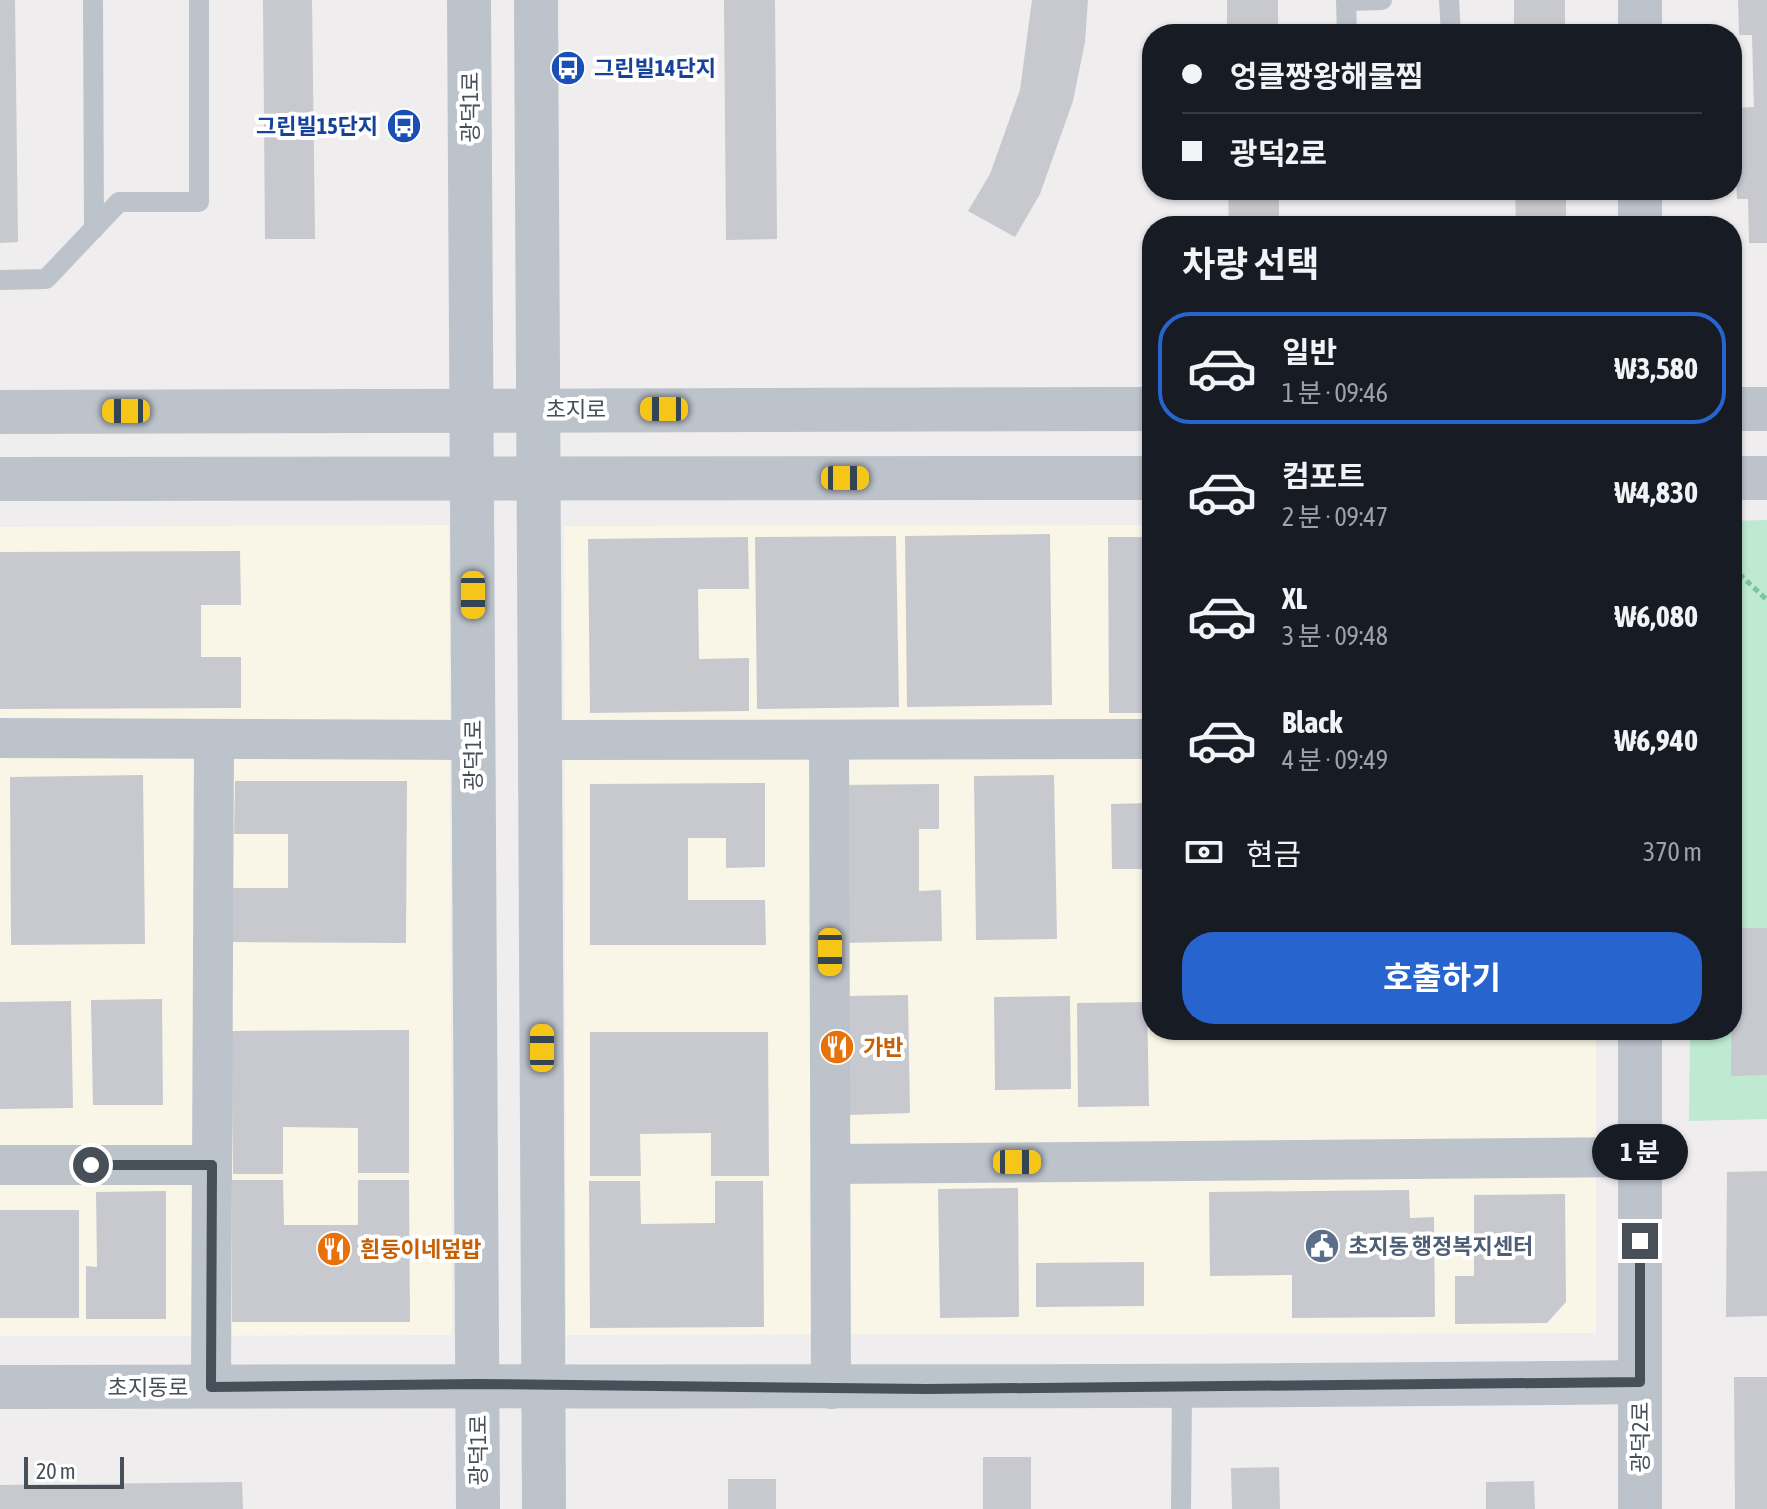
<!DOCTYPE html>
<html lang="ko">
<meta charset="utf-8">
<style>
:root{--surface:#171b24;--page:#20242c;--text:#f1f3f6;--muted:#9ea1a6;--line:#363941;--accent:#2864ce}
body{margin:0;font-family:"Asap Condensed","Noto Sans KR",sans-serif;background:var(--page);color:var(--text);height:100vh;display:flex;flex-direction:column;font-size:30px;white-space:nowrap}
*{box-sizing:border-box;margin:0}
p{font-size:26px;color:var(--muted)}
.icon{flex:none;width:44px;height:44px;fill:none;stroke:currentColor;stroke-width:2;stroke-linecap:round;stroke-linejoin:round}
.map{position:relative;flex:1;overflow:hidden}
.panel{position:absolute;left:1142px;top:216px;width:600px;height:824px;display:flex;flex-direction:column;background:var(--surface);border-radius:32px;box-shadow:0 2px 6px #0004}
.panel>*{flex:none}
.hud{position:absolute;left:1142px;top:24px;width:600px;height:176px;border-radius:32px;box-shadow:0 2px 6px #0004;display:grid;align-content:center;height:176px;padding:0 40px;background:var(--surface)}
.scale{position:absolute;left:24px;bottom:20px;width:100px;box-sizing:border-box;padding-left:8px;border:4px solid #474f58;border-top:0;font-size:22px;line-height:28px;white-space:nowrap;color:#474f58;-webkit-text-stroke:6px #fff;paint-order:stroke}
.end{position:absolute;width:36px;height:36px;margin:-18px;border:10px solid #474f58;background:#fff;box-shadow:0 0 0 4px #fff}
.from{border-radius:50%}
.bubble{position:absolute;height:56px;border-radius:28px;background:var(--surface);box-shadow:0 2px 6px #0004;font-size:26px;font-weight:700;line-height:56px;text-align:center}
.car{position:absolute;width:24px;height:48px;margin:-24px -12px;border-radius:10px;box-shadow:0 0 6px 2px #0007;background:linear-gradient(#f5c518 24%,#345 0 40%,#f5c518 0 76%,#345 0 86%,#f5c518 0)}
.hud b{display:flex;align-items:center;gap:28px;height:76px;font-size:30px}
.hud b+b{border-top:2px solid var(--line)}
.hud i{width:20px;height:20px;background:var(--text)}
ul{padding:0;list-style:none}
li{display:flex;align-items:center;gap:24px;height:112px;margin:0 16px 12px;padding:0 24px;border:4px solid transparent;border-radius:32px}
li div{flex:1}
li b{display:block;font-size:30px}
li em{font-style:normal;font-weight:700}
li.current{border-color:var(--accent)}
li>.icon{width:72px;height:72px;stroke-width:1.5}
h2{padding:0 40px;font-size:36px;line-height:96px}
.pay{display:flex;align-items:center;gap:20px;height:88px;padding:0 40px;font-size:30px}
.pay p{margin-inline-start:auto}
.primary-button{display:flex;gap:16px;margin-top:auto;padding:16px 40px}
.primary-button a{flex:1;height:92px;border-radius:32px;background:var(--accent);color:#fff;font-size:32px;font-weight:700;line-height:92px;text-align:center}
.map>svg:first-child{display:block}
.commercial{fill:#faf6e7}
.green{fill:#beead2}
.building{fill:#c7c9cf}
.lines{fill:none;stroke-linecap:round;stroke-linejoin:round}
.path{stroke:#79c5a5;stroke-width:5;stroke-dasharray:6 4;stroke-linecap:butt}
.service{stroke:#bcc3cb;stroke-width:20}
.minor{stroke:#bcc3cb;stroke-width:40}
.tertiary{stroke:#bcc3cb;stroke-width:44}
.route{stroke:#474f58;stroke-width:10}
.labels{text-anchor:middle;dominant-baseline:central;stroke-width:8;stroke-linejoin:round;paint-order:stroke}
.transit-label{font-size:22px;font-weight:bold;fill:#164399;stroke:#fff;text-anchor:start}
.street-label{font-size:22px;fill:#474f58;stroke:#fff}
.food-label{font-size:22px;font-weight:bold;fill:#c56008;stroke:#fff;text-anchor:start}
.service-label{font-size:22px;font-weight:bold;fill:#4e5e75;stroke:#fff;text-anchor:start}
</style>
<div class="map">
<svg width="1767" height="1509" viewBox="0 0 1767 1509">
<rect width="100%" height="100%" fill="#efeded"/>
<!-- commercial -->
<g class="commercial">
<path d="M449,525L452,1335L0,1336V527Z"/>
<path d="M1152,525V1030H1596V1333L566,1335L564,526Z"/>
</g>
<!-- green -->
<path class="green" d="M1767,520V1119L1689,1121L1690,1030H1732V521Z"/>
<!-- building -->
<g class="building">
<path d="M0,0H15L18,242L0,243Z"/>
<path d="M263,0H312L315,239H265Z"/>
<path d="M724,0H775L777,239L726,240Z"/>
<path d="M1032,0H1088L1085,42L1073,101L1040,194L1015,237L968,211L990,174L1020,90Z"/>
<rect x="1227" y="0" width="51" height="34"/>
<rect x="1514" y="0" width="51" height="34"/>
<path d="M1738,0H1767V243H1749L1748,199H1737L1733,108L1754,107L1752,35H1739Z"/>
<path d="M1228,190H1279V226H1229Z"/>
<path d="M1515,190H1566V226H1516Z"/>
<path d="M1050,534L1052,705L907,707L905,536Z"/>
<path d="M896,536L899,707L757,709L755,537Z"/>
<path d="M748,537L749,589H698L699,659L749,658V711L590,713L588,539Z"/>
<path d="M1108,537H1152V713H1109Z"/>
<path d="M240,551L241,605H201V657H241V708L0,709V552Z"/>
<path d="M143,775L145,944L11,945L10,777Z"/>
<path d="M1054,775L1057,939L976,940L974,776Z"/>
<path d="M235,781H407L406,943L232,942L233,888H288V834H234Z"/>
<path d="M765,783V867L726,868V838H688V900H765L766,945H590V784Z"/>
<path d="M939,784V829H919V891L941,890L942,941L840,943L838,785Z"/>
<path d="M1152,803V869H1112L1111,804Z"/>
<path d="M1732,928H1767V1075L1731,1076Z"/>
<path d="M908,995L910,1113L847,1115L845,996Z"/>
<path d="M1070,996L1071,1089L995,1090L994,997Z"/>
<path d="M162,999L163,1105H93L91,1000Z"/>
<path d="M71,1001L73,1108L0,1109V1002Z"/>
<path d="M1147,1002L1149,1106L1078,1107L1077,1003Z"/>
<path d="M409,1030V1173H358V1128L283,1127V1174H233L231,1031Z"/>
<path d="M590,1032H768L769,1176H711V1133L640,1134L641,1176H590Z"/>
<path d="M1767,1171V1316L1726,1317L1727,1172Z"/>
<path d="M232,1180H283L284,1225H358V1180H409L410,1322H232Z"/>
<path d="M589,1181H640L641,1224L715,1223V1181H763L764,1327L590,1328Z"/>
<path d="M1018,1188L1019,1317L940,1318L938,1189Z"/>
<path d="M1409,1190L1410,1218L1434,1217L1435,1317L1292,1318V1275L1210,1276L1209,1192Z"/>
<path d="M166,1191V1319H86V1266L97,1267L96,1192Z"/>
<path d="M1565,1194L1566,1302L1547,1323L1455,1324V1276H1474V1195Z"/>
<rect x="0" y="1210" width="79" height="108"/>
<path d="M1144,1262V1306L1036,1307V1263Z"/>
<path d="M1734,1377H1767V1509H1735Z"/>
<rect x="983" y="1457" width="48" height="52"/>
<path d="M1279,1467L1280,1509H1232L1231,1468Z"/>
<rect x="728" y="1479" width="48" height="30"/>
<path d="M1534,1481L1535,1509H1486V1482Z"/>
<path d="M242,1482L243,1509H0V1485Z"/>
</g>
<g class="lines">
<!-- path -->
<path class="path" d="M1732,567L1767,600"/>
<!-- service -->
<g class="service">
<path d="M93,0L94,229"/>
<path d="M1346,0L1347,34"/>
<path d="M1449,0L1451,34"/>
<path d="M1346,1L1382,0"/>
<path d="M0,280L46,279L119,202H199V0"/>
<path d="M1181,1509L1182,1388"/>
</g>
<!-- minor -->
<g class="minor">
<path d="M0,738L473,740"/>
<path d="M540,740L1152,739"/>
<path d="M829,740L831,1389"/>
<path d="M831,1164L1640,1157"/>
<path d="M0,1165H212"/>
<path d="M211,1387L214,739"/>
</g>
<!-- tertiary -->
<g class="tertiary">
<path d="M469,0L478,1509"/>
<path d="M536,0L544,1509"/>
<path d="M1640,0V34"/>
<path d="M1640,190V226"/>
<path d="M1732,409H1767"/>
<path d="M0,412L1152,409"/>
<path d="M1732,478H1767"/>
<path d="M0,479L1152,478"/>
<path d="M0,1387C547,1385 1093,1389 1640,1382"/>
<path d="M1640,1509V1030"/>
</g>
</g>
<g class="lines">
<!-- route -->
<path class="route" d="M91,1165H212L211,1387L477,1384L927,1389L1640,1382V1241"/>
</g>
<!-- icons -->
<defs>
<g id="bus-disc" transform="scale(1.8)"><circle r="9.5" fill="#1a4fb4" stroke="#fff"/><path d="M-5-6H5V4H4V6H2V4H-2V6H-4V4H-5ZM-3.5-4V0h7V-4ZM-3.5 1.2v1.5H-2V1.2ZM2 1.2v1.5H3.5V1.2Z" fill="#fff"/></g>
<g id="restaurant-disc" transform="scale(1.8)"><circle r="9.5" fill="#e8710a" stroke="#fff"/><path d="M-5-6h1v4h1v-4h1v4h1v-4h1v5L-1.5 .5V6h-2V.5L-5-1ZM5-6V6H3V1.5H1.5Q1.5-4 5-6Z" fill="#fff"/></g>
<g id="civic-disc" transform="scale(1.8)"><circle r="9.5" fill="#5c6f8a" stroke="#fff"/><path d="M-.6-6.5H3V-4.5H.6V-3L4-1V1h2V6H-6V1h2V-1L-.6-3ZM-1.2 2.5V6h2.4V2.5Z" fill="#fff"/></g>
</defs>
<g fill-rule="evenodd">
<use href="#bus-disc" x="568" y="68"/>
<use href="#bus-disc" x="404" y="126"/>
<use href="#restaurant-disc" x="837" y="1047"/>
<use href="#civic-disc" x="1322" y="1246"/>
<use href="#restaurant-disc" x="334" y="1249"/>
</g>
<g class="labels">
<!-- transit labels -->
<g class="transit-label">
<text x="594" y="68">그린빌14단지</text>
<text x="378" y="126" text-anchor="end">그린빌15단지</text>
</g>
<!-- street labels -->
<g class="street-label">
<text transform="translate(470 107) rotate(-90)">광덕1로</text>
<text x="576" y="409">초지로</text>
<text transform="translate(473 755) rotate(-90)">광덕1로</text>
<text x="148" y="1387">초지동로</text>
<text transform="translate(1640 1437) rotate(-90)">광덕2로</text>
<text transform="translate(478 1450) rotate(-90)">광덕1로</text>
</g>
<!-- food labels -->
<g class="food-label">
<text x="863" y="1047">가반</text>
<text x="360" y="1249">흰둥이네덮밥</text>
</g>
<!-- service labels -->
<g class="service-label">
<text x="1348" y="1246">초지동 행정복지센터</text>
</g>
</g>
</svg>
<div class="scale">20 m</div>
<i class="end from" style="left:91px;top:1165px"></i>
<i class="end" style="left:1640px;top:1241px"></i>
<div class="bubble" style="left:1592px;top:1124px;width:96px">1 분</div>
<i class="car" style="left:664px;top:409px;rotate:270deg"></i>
<i class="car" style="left:126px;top:411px;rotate:270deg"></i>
<i class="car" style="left:845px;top:478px;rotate:90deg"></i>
<i class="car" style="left:473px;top:595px;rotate:180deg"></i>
<i class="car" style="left:830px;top:952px;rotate:180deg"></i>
<i class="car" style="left:542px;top:1048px;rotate:0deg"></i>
<i class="car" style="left:1017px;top:1162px;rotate:90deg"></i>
<div class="hud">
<b><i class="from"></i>엉클짱왕해물찜</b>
<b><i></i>광덕2로</b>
</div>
<section class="panel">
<h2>차량 선택</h2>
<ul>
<li class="current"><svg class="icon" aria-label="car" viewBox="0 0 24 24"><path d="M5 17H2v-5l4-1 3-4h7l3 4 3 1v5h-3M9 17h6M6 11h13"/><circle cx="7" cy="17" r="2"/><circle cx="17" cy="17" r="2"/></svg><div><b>일반</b><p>1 분 · 09:46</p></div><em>₩3,580</em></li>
<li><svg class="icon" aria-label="car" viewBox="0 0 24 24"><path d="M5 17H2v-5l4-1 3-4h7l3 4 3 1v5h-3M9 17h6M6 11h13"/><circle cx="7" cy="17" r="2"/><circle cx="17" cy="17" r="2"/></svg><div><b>컴포트</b><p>2 분 · 09:47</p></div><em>₩4,830</em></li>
<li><svg class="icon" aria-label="car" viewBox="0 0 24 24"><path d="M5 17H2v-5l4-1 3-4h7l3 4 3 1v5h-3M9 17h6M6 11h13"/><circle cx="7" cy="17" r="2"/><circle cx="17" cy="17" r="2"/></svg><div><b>XL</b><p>3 분 · 09:48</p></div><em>₩6,080</em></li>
<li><svg class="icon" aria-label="car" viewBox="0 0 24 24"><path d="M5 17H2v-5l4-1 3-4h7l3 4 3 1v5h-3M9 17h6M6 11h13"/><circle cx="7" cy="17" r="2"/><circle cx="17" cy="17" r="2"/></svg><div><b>Black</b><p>4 분 · 09:49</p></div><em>₩6,940</em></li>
</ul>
<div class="pay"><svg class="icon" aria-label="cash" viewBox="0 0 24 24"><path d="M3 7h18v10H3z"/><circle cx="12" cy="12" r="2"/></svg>현금<p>370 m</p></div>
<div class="primary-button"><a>호출하기</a></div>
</section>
</div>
